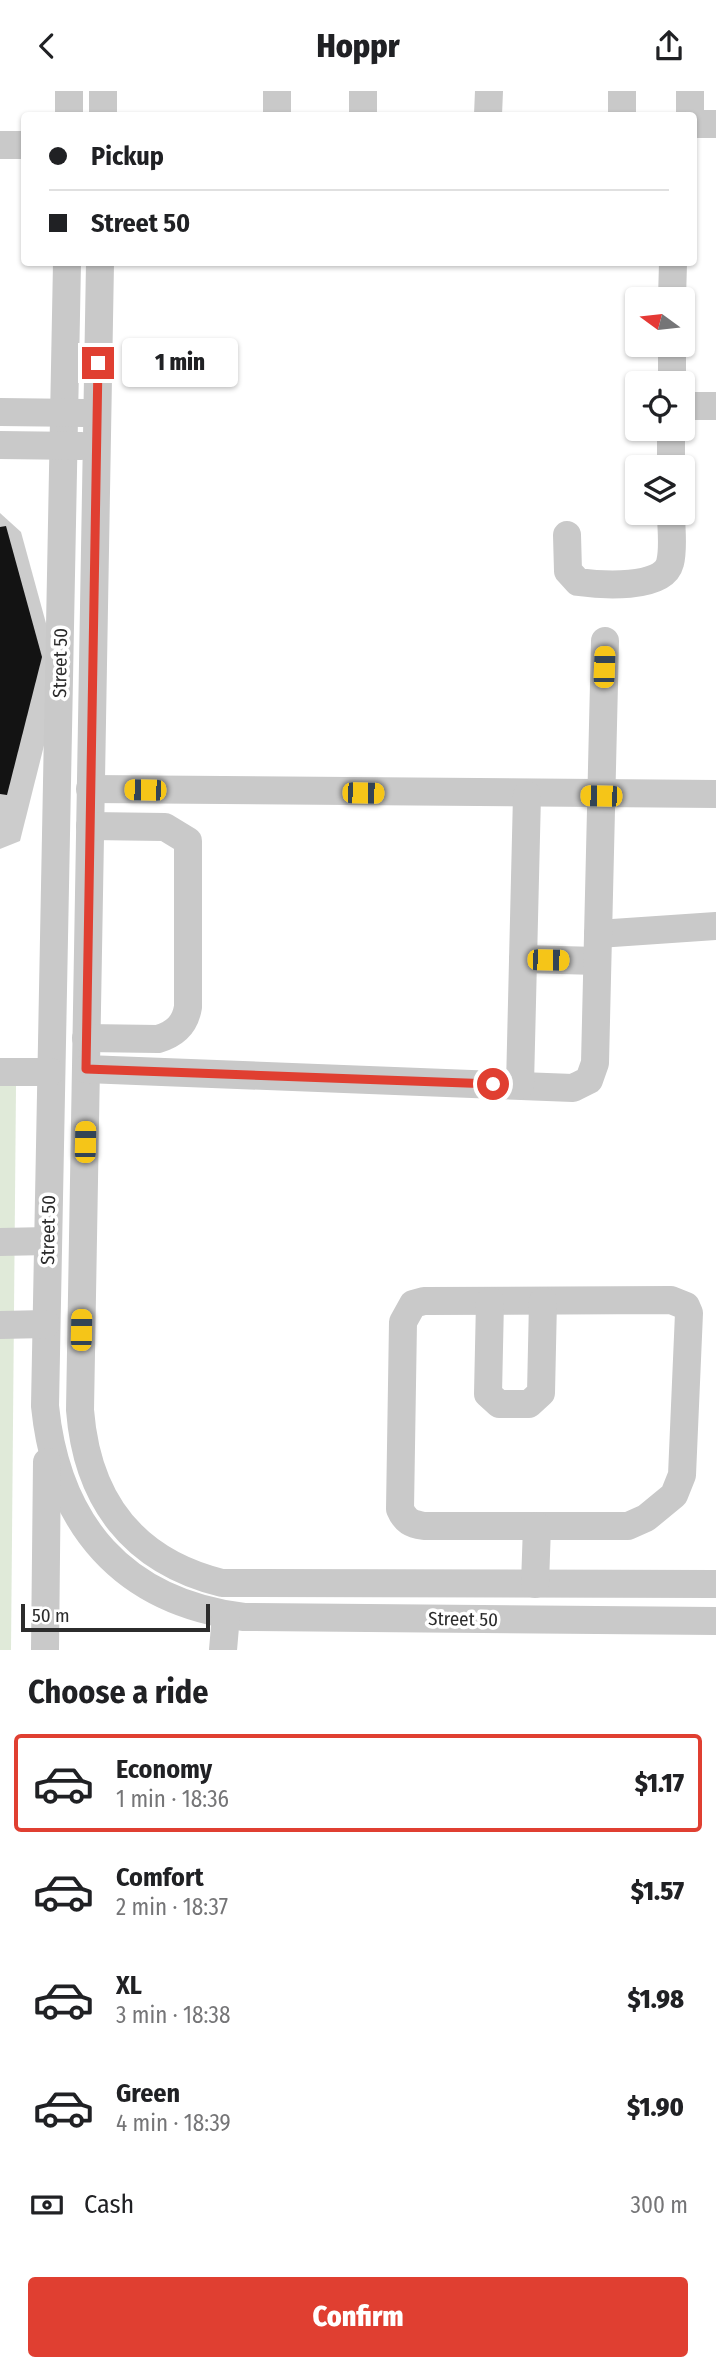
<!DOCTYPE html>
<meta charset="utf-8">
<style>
:root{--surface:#fff;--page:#f6f6f6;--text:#202124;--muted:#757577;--line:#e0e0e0;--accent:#e03f31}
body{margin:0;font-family:"Fira Sans Condensed",sans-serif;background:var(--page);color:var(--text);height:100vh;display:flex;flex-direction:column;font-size:26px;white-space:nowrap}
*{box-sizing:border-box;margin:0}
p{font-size:23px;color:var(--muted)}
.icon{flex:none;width:38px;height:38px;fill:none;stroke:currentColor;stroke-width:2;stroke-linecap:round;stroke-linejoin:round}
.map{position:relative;height:1559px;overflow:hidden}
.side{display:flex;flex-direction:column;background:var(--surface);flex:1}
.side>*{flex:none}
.top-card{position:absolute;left:21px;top:21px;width:676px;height:154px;border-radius:7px;box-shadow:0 2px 5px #0004;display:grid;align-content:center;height:154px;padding:0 28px;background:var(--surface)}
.needle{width:46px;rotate:285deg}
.tools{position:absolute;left:625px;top:196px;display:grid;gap:14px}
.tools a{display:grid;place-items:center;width:70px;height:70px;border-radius:7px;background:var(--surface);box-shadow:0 2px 5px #0004;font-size:35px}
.scale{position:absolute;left:21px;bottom:18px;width:189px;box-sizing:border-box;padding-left:7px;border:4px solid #2c2c2c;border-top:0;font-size:19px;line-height:24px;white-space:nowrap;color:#2c2c2c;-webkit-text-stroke:5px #fff;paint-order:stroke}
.end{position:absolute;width:32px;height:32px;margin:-16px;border:9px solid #e03f31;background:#fff;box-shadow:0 0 0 4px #fff}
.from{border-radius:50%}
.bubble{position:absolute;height:49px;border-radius:7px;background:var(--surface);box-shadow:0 2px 5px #0004;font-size:23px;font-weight:800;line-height:49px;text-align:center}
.car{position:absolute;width:21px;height:42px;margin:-21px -10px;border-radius:9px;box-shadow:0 0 5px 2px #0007;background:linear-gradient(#f5c518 24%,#345 0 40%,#f5c518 0 76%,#345 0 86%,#f5c518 0)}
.top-card b{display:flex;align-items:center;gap:24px;height:66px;font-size:26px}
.top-card b+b{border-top:2px solid var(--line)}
.top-card i{width:18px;height:18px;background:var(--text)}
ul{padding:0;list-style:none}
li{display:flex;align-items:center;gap:21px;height:98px;margin:0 14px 10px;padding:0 14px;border:4px solid transparent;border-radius:7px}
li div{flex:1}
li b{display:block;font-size:26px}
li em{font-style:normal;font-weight:800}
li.selected{border-color:var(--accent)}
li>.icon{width:63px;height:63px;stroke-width:1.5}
h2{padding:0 28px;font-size:32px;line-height:84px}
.pay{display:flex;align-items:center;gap:18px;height:77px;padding:0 28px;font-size:26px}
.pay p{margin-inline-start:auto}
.cta{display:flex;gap:14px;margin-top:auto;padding:14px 28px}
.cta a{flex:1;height:80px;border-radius:7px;background:var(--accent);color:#fff;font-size:28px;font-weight:800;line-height:80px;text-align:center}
header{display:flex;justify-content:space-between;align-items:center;height:91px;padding:0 28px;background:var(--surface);font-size:32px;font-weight:800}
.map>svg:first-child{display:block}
.green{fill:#e0ead9}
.shadow{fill:#0003}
.building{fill:#131313}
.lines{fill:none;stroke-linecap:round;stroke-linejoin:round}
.minor{stroke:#c9c9c9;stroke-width:28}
.route{stroke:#e03f31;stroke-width:9}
.labels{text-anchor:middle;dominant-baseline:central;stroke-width:7;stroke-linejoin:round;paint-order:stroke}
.street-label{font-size:19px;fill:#2c2c2c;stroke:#fff}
</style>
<header><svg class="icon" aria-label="back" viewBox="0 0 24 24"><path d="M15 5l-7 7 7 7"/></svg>Hoppr<svg class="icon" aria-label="share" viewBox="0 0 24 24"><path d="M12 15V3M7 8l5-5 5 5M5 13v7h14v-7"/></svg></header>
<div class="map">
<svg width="716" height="1559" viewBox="0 0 716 1559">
<rect width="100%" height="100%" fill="#fff"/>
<!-- green -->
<path class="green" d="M0,995H16L11,1559H0Z"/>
<!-- shadow -->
<path class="shadow" d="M0,422L21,441L61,587L20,750L0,758Z"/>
<!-- building -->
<path class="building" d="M6,435L42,566L7,704L0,703V436Z"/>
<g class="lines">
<!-- minor -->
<g class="minor">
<path d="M69,24V0"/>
<path d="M103,24V0"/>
<path d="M277,24V0"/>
<path d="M363,24V0"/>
<path d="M488,24L489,0"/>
<path d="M622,24V0"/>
<path d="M690,24V0"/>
<path d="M693,33H716"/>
<path d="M0,54H24"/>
<path d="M67,172L45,1315C57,1434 123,1511 244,1526L716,1530"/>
<path d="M100,172L80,1319C87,1409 133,1470 222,1492L716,1493"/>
<path d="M672,208L673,172"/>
<path d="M672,292V254"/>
<path d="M682,315H716"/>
<path d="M0,321L84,322"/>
<path d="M0,354L81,355"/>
<path d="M671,376V338"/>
<path d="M567,444L568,480L578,491C600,494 663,499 670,472C674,457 671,437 671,422"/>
<path d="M90,698L716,703"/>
<path d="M598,843L716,835"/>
<path d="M523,868L597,870"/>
<path d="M86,947L158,948C175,943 185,934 188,916V750L165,736L90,735"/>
<path d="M86,978L573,997L589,989L595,972L605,550"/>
<path d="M0,981H50"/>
<path d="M520,994L527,704"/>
<path d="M0,1151L48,1150"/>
<path d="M671,1209L686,1215L689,1222L682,1384L674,1404L646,1427L628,1435H424C411,1433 405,1430 400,1418L403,1231L413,1213L424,1210Z"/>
<path d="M490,1210L488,1303L499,1313H529L541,1302L543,1210"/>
<path d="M0,1234L46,1233"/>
<path d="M535,1493L537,1435"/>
<path d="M45,1559L47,1371"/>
<path d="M223,1559L226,1524"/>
</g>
</g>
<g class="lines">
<!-- route -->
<path class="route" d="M98,272L86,978L493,993"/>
</g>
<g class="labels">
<!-- street labels -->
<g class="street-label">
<text transform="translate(60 572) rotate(-89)">Street 50</text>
<text transform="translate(48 1139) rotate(-89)">Street 50</text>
<text transform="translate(463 1528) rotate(1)">Street 50</text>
</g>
</g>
</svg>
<div class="tools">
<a><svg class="needle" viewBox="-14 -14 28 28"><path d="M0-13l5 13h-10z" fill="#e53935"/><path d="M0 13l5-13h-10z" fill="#757577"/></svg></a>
<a><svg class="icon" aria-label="locate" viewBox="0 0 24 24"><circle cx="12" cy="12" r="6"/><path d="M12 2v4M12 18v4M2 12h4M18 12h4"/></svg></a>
<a><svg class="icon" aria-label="layers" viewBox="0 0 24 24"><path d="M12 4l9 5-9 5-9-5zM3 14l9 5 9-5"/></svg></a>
</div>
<div class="scale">50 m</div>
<i class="end from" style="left:493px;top:993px"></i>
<i class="end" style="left:98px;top:272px"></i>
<div class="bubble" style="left:122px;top:247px;width:116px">1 min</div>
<i class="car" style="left:604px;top:576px;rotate:2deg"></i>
<i class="car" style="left:145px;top:699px;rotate:271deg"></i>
<i class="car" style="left:363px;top:702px;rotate:91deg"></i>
<i class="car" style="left:601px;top:705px;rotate:271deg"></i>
<i class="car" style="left:548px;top:869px;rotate:91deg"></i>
<i class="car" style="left:85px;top:1051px;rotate:1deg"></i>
<i class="car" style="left:81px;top:1239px;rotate:1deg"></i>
<div class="top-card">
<b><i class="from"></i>Pickup</b>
<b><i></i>Street 50</b>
</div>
</div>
<section class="side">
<h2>Choose a ride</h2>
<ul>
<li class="selected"><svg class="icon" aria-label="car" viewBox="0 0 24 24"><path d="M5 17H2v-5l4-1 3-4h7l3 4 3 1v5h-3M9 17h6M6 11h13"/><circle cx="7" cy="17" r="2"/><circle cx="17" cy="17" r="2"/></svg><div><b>Economy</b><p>1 min · 18:36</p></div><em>$1.17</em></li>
<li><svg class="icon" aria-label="car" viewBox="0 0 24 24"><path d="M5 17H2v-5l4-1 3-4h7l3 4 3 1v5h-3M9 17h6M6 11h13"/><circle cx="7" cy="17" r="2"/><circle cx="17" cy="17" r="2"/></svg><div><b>Comfort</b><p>2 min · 18:37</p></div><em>$1.57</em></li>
<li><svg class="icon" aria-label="car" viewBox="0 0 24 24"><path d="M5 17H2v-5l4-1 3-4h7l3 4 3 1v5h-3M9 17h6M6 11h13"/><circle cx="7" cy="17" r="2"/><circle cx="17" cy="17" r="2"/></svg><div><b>XL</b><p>3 min · 18:38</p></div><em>$1.98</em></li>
<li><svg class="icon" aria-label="car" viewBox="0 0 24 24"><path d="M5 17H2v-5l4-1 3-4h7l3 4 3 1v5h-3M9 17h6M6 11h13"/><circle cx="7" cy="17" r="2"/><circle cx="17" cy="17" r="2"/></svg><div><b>Green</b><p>4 min · 18:39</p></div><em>$1.90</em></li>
</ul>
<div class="pay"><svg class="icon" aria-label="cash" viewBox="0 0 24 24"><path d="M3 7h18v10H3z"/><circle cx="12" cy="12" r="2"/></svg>Cash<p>300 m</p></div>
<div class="cta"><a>Confirm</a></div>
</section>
